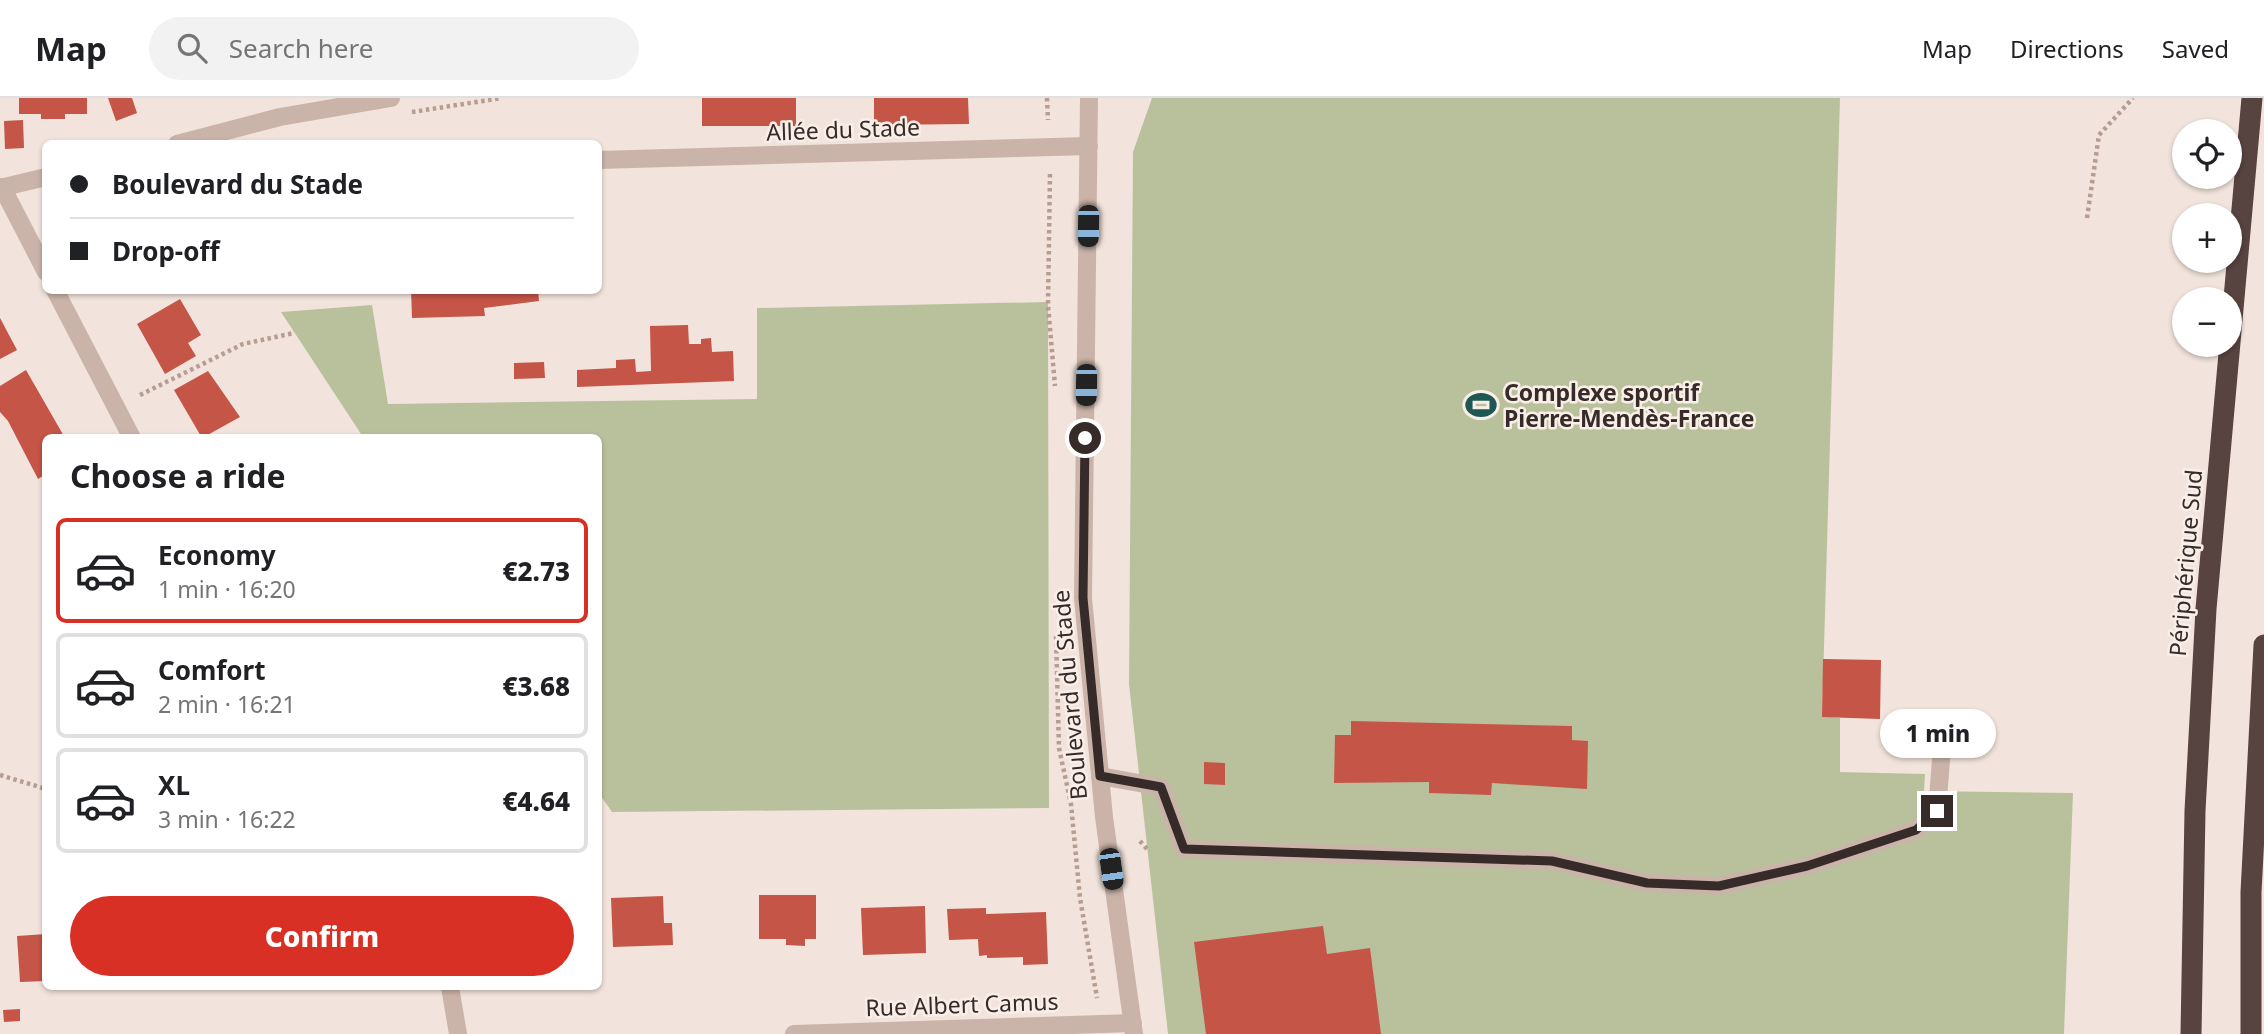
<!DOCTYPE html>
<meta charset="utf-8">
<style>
:root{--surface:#fff;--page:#f2f2f2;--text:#202124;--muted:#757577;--line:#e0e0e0;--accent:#d93025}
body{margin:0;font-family:"Noto Sans",sans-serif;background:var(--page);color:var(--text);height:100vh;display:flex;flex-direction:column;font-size:26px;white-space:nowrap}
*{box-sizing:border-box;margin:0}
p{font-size:23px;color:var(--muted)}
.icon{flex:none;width:38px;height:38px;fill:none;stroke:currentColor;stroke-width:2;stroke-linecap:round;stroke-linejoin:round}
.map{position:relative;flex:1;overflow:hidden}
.side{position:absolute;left:42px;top:336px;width:560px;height:556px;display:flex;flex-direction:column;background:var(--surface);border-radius:10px;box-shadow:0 2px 5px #0004}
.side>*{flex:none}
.top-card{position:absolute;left:42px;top:42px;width:560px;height:154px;border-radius:10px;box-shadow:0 2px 5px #0004;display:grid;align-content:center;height:154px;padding:0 28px;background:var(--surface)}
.tools{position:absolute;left:2172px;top:21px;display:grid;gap:14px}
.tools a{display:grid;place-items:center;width:70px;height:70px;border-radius:50%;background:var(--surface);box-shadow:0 2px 5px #0004;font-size:35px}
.end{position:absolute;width:32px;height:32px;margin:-16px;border:9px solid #362b28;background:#fff;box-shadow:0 0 0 4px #fff}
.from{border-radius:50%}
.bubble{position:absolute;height:49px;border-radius:24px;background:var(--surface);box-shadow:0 2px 5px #0004;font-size:23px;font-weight:800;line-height:49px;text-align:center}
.car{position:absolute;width:21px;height:42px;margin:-21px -10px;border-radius:9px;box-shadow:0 0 5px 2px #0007;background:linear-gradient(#222 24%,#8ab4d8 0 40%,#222 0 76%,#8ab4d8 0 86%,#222 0)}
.top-card b{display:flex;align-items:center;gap:24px;height:66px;font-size:26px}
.top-card b+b{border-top:2px solid var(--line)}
.top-card i{width:18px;height:18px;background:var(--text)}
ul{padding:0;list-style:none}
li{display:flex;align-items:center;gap:21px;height:105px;margin:0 14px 10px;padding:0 14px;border:4px solid var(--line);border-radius:10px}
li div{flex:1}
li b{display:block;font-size:26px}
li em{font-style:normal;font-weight:800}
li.on{border-color:var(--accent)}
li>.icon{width:63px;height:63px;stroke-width:1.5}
h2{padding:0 28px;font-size:32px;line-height:84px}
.button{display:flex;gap:14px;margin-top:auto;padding:14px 28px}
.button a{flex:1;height:80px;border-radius:42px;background:var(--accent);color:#fff;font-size:28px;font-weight:800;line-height:80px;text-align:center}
header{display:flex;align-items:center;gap:42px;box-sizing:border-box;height:98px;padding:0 35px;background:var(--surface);border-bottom:2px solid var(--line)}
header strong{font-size:33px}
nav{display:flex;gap:38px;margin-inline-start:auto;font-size:24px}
.search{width:490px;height:63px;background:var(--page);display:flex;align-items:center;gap:18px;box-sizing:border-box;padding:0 24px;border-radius:38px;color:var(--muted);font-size:26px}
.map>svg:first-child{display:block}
.green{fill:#b9c19c}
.building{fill:#c45547}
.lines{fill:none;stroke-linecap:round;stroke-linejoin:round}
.path{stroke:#b59d92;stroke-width:4.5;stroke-dasharray:3.5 3.5;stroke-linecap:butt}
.minor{stroke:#cab3a8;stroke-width:18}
.highway{stroke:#57433f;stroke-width:21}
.route{stroke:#362b28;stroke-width:9}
.labels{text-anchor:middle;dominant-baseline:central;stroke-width:5;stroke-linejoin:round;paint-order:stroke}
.street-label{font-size:23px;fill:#362b28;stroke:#f9efe8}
.poi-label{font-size:23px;font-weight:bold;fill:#362b28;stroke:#f9efe8;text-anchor:start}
</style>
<header>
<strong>Map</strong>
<div class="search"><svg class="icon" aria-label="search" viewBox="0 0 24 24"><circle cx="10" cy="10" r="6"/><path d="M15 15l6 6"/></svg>Search here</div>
<nav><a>Map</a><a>Directions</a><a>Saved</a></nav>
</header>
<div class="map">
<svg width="2264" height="936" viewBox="0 0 2264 936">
<rect width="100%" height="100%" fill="#f2e4dc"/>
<!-- green -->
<g class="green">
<path d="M1152,0H1840L1822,618L1840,620V674L1925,676L1924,693L2073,695L2064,936H1168L1129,586L1133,54Z"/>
<path d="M1048,204L1049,710L612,714L598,694V340L363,339L281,214L372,207L388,306L757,301V210Z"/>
</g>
<!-- building -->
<g class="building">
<path d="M19,0H87V16H65V21H41V16H19Z"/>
<path d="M108,0H132L137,15L116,23Z"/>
<rect x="702" y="0" width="94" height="28"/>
<path d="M874,0H968L969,26L874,27Z"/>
<path d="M23,22L24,50L5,51L4,23Z"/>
<path d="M411,192H538L539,203L484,210L485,218L412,220Z"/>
<path d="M180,201L201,237L188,245L196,258L165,276L137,226Z"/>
<path d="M0,220L17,252L0,261Z"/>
<path d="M688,227L689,246H701V241L711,240L712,254L733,253L734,283L577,289V272L616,270V262L635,261L636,274L651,273L650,228Z"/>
<path d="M544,264L545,280L514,281V265Z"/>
<path d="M26,272L65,340H46V376L38,381L8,323L0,314V288Z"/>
<path d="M208,273L240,319L202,340L174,292Z"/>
<path d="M1823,561L1881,562L1880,621L1822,619Z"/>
<path d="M1351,623L1572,628V642L1588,643L1587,691L1492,685L1491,697L1429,695V684L1334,685L1335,637H1351Z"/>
<path d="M1204,664L1225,665V687L1204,686Z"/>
<path d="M759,797H816V841H805V848L786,847V841H759Z"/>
<path d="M663,798L664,825H672L673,847L613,849L611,800Z"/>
<path d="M925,808L926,855L863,857L861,810Z"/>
<path d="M986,810V816L1046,814L1048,866L1023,867V859L987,860V857L979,858L978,841L949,842L947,811Z"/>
<path d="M1323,828L1327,856L1370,850L1381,936H1206L1194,844Z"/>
<path d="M46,836V883L20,884L17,838Z"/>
<path d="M20,911V923L4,924L3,912Z"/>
</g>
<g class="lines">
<!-- path -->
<g class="path">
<path d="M1047,0L1048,22"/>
<path d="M412,14L502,0"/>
<path d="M1050,76L1048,207L1055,288"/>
<path d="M2087,120L2099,37L2133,0"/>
<path d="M140,297L243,246L294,235"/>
<path d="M1056,538L1059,650L1071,706L1080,800L1097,900"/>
<path d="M0,677L46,691"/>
<path d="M1140,743L1147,751"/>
</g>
<!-- minor -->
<g class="minor">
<path d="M1089,0L1083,500L1104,719L1134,936"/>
<path d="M177,46L280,19L391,0"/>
<path d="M598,62L1089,48"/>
<path d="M2,89L46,174"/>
<path d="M0,90L46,79"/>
<path d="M55,192L132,340"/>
<path d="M1100,678L1161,689L1184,751L1552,763L1646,785L1719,788L1807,768L1916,732L1937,713L1942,649"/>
<path d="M450,889L458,936"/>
<path d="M794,936L1133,925"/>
</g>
<!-- highway -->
<g class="highway">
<path d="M2191,936L2195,713L2206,511L2252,0"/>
<path d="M2251,936V794L2264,547"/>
</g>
</g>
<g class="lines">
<!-- route -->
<path class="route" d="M1085,340L1083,500L1100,678L1161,689L1184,751L1552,763L1647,785L1719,788L1807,768L1916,732L1937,713"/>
</g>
<!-- icons -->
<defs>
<g id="stadium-bare" transform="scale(2.415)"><path d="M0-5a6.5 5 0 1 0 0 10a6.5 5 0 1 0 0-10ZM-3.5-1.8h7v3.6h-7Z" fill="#1e5754" stroke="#f9efe8" stroke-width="2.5" paint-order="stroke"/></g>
</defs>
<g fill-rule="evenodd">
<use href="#stadium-bare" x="1481" y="307"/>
</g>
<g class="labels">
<!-- street labels -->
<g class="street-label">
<text transform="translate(843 31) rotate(-2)">Allée du Stade</text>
<text transform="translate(2185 465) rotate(-85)">Périphérique Sud</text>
<text transform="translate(1069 597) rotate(-95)">Boulevard du Stade</text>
<text transform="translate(962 906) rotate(-2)">Rue Albert Camus</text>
</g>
<!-- poi labels -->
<g class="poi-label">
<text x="1504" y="294">Complexe sportif<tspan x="1504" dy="26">Pierre-Mendès-France</tspan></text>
</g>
</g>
</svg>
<div class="tools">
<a><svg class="icon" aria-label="locate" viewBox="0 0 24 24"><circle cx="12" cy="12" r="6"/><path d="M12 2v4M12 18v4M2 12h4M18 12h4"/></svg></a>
<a>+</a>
<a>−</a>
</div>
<i class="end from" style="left:1085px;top:340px"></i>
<i class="end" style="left:1937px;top:713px"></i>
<div class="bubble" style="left:1880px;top:611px;width:116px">1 min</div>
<i class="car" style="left:1088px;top:128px;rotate:181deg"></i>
<i class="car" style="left:1086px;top:287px;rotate:181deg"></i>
<i class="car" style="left:1111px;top:771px;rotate:172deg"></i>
<div class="top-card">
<b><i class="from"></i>Boulevard du Stade</b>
<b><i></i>Drop-off</b>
</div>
<section class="side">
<h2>Choose a ride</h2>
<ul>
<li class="on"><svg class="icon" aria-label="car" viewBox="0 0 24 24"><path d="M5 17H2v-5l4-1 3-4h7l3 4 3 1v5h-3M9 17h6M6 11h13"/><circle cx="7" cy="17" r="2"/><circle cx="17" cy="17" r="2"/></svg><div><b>Economy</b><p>1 min · 16:20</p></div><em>€2.73</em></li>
<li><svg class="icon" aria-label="car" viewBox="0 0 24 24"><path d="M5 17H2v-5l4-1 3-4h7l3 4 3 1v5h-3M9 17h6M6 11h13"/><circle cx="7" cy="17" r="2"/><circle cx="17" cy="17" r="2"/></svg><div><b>Comfort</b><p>2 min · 16:21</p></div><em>€3.68</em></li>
<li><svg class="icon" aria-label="car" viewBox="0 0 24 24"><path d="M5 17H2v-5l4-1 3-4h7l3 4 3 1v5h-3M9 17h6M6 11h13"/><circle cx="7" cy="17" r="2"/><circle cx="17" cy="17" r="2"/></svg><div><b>XL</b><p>3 min · 16:22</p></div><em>€4.64</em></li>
</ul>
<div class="button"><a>Confirm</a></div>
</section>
</div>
